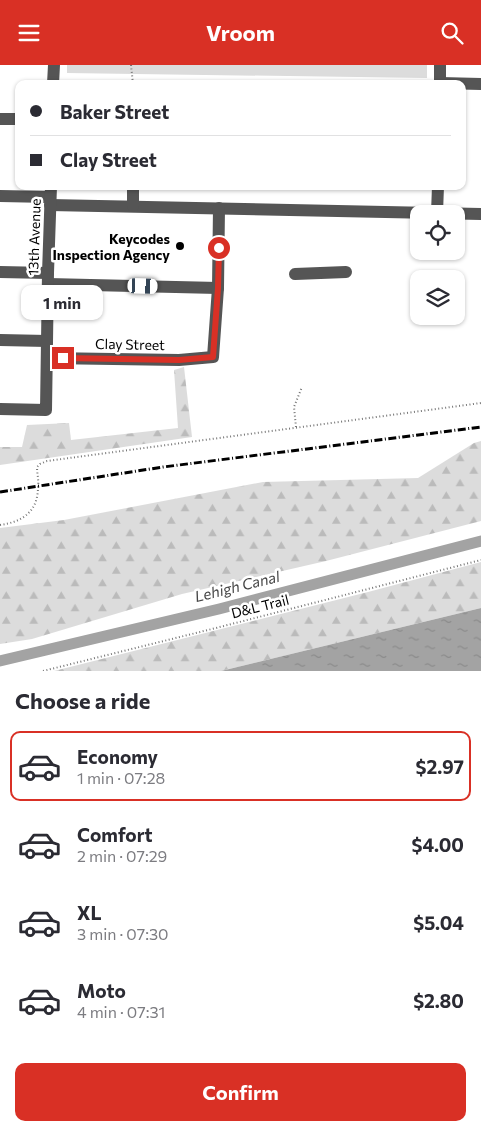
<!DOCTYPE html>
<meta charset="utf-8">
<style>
:root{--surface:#fff;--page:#f2f2f3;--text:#2b2b33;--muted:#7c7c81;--line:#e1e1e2;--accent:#d93025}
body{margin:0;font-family:Commissioner,sans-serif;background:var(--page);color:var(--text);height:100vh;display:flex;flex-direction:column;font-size:19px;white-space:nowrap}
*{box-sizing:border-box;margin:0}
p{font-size:16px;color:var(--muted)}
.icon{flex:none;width:28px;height:28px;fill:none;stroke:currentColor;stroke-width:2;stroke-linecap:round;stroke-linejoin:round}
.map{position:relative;height:606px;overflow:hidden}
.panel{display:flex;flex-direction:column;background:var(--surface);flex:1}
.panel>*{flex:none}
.top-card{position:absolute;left:15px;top:15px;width:451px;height:110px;border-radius:10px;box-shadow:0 1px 4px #0004;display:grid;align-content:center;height:110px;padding:0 15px;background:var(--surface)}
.buttons{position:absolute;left:410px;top:140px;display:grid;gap:10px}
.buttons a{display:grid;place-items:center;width:55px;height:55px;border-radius:10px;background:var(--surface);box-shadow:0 1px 4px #0004;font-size:25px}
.end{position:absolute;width:22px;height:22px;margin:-11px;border:6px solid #d93025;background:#fff;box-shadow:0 0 0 2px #fff}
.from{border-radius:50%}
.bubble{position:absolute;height:35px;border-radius:10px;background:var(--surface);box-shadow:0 1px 4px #0004;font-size:16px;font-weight:700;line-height:35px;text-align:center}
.car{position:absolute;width:15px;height:30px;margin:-15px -8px;border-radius:6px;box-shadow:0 0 4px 1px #0007;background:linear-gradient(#fff 24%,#345 0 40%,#fff 0 76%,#345 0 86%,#fff 0)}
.top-card b{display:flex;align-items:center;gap:18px;height:48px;font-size:19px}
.top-card b+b{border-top:1px solid var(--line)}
.top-card i{width:12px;height:12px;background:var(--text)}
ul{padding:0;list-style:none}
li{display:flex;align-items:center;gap:15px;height:70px;margin:0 10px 8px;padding:0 5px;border:2px solid transparent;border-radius:10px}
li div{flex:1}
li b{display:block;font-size:19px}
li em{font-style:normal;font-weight:700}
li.on{border-color:var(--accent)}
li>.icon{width:45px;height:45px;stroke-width:1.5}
h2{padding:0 15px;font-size:22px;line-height:60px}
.primary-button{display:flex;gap:10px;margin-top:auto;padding:10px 15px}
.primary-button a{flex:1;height:58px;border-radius:10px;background:var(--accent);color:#fff;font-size:20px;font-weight:700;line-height:58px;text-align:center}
header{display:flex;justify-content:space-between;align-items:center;height:65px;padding:0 15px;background:var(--accent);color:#fff;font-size:22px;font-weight:700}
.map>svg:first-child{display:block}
.green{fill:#dcdcdc}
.forest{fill:url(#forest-firs)}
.water{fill:url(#water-ripples)}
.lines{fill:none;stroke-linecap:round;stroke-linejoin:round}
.canal{stroke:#a3a3a3;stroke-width:11}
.path{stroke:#777;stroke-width:2;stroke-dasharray:1 2.5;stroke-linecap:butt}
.minor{stroke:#555;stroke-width:12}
.rail{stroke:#000;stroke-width:3;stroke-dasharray:8 2.5 1 2.5;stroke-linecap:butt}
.route{stroke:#d93025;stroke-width:6}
.poi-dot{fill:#000;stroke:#fff;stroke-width:2}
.labels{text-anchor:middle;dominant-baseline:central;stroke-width:5;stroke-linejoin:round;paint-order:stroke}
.street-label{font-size:14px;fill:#000;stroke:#fff}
.poi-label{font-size:14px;font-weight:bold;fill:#000;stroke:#fff;text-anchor:end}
.water-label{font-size:15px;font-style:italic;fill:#444;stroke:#fff}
</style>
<header><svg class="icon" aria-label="menu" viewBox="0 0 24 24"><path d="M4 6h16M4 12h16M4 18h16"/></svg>Vroom<svg class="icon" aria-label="search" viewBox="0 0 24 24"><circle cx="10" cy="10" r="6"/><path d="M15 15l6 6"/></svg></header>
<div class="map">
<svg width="481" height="606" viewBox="0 0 481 606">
<defs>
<pattern id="forest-firs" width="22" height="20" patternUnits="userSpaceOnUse" patternTransform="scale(1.25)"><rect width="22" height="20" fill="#dcdcdc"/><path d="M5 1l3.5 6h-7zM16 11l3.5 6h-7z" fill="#bbb"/></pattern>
<pattern id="water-ripples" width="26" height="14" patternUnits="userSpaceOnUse" patternTransform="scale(1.25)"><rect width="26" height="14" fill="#a3a3a3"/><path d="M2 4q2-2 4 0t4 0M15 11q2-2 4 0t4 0" fill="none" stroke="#8b8b8b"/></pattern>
</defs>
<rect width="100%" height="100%" fill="#fff"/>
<!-- green -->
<path class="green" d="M67,0H427V13L67,8Z"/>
<!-- forest -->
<g class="forest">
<path d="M184,302L192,372L0,400V382H22L27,360L69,358L71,375L178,363L174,305Z"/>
<path d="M481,376V456L326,496L182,529L32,574L0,579V463L64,455L263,417L418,413L474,378Z"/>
<path d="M481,497V543L221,606H54L368,527Z"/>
</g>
<!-- water -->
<path class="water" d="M481,543V606H221Z"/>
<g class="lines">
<!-- canal -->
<path class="canal" d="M0,596L219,544L481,476"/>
<!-- path -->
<g class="path">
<path d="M131,0L133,19"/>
<path d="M296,362L294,342L302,322"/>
<path d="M0,460C22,457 38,447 38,422C39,415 37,409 37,402L40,399L47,396L481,338"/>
<path d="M43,606L216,563L481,495"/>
</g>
<!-- minor -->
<g class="minor">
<path d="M440,18L481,19"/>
<path d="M53,19L54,0"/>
<path d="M440,19V0"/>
<path d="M0,54H19"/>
<path d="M0,131L50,132"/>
<path d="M50,140L481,149"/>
<path d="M133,141V121"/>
<path d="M437,148L438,121"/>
<path d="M0,207L48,208"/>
<path d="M295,209L346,207"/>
<path d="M48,219L218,223"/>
<path d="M0,275L47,276"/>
<path d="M47,293L179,295L213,292L218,223L219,143"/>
<path d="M0,344L46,345L48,208L51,121"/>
</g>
<!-- rail -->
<path class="rail" d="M0,427L163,402L481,362"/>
</g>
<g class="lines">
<!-- route -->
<path class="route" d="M63,293L179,295L213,292L218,223L219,183"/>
</g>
<!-- markers -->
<circle class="poi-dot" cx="180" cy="181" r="5"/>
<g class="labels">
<!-- street labels -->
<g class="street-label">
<text transform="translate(34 172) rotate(-88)">13th Avenue</text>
<text transform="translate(130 279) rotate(1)">Clay Street</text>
<text transform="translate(260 541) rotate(-14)">D&amp;L Trail</text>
</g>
<!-- poi labels -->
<g class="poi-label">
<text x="170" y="173">Keycodes<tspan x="170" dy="16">Inspection Agency</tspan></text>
</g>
<!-- water labels -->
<g class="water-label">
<text transform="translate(237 521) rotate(-14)">Lehigh Canal</text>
</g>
</g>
</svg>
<div class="buttons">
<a><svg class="icon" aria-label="locate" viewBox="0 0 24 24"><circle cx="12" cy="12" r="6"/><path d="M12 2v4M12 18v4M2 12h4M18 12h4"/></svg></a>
<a><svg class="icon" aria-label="layers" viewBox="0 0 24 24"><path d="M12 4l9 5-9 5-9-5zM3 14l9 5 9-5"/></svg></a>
</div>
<i class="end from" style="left:219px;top:183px"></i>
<i class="end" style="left:63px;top:293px"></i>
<div class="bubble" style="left:21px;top:220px;width:82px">1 min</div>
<i class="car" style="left:143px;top:221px;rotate:92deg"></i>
<div class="top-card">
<b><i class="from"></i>Baker Street</b>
<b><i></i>Clay Street</b>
</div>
</div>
<section class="panel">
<h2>Choose a ride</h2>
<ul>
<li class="on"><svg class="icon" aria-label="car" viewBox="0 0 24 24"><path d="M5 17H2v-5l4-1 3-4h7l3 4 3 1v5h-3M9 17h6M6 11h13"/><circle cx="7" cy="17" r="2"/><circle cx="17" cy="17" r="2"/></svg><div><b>Economy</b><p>1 min · 07:28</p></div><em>$2.97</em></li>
<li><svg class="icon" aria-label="car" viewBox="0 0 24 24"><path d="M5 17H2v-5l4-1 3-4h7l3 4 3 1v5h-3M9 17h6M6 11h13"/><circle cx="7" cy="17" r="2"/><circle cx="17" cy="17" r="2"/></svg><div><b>Comfort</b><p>2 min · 07:29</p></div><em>$4.00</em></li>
<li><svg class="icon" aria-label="car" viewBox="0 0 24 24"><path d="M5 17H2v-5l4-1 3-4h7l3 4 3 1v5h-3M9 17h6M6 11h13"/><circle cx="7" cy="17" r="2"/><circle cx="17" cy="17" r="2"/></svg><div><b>XL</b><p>3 min · 07:30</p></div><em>$5.04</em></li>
<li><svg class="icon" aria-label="car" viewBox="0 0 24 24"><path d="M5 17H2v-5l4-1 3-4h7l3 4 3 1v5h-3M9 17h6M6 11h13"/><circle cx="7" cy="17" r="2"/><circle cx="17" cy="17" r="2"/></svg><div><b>Moto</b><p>4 min · 07:31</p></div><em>$2.80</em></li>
</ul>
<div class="primary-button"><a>Confirm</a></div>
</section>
